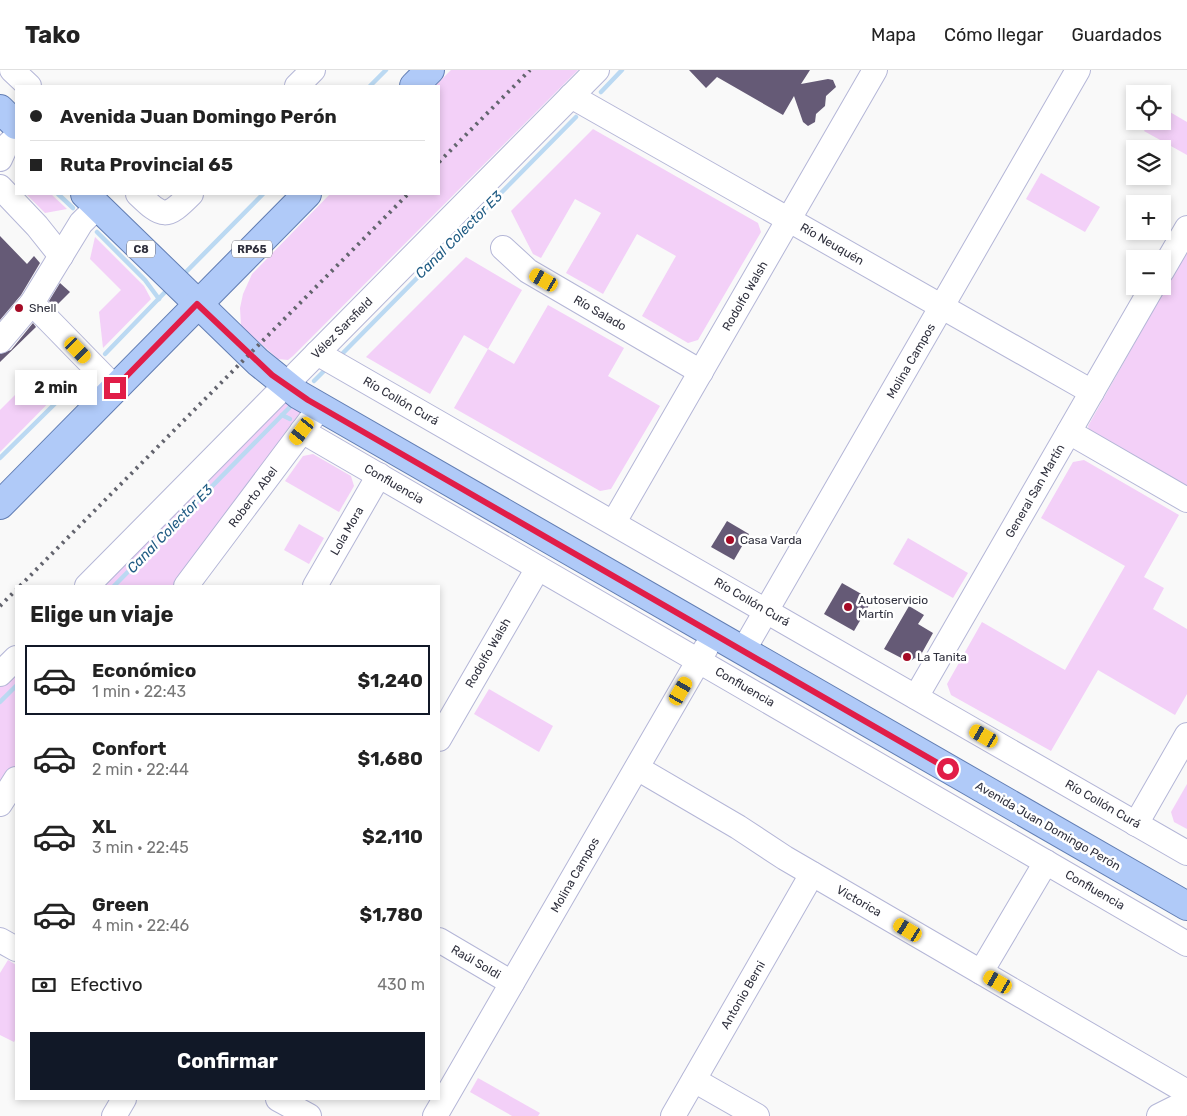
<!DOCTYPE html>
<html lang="es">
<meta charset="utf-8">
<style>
:root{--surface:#fff;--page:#f2f2f2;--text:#222;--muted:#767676;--line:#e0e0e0;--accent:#111827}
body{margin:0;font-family:Rubik,sans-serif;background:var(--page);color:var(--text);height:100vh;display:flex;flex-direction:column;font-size:19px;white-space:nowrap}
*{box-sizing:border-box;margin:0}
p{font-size:16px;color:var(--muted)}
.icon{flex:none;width:28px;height:28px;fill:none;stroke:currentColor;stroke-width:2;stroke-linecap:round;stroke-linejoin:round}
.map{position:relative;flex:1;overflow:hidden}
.sheet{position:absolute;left:15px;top:515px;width:425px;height:515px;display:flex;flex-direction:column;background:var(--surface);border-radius:0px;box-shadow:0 2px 8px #0003}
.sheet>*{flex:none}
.hud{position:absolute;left:15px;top:15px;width:425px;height:110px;border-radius:0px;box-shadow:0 2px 8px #0003;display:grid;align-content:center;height:110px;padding:0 15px;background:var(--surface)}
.tools{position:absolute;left:1126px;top:15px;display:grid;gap:10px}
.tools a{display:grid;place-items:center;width:45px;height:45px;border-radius:0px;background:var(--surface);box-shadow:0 2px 8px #0003;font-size:25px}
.end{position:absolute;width:22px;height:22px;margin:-11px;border:6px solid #e11d48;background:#fff;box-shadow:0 0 0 2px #fff}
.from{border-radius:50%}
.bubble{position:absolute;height:35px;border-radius:0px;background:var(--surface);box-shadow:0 2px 8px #0003;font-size:16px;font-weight:700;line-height:35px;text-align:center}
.car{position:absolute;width:15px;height:30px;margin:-15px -8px;border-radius:6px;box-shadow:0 0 4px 1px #0007;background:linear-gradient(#f5c518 24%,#345 0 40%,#f5c518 0 76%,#345 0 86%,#f5c518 0)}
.hud b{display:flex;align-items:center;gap:18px;height:48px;font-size:19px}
.hud b+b{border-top:1px solid var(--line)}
.hud i{width:12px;height:12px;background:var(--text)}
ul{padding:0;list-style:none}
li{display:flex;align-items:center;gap:15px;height:70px;margin:0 10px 8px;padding:0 5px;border:2px solid transparent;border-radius:0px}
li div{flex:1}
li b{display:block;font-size:19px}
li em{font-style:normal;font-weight:700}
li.current{border-color:var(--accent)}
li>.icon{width:45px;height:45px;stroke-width:1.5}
h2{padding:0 15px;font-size:22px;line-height:60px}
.pay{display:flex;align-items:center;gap:12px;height:55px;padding:0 15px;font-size:19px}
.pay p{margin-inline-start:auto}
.button{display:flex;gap:10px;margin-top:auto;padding:10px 15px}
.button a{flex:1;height:58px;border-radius:0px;background:var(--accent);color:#fff;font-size:20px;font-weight:700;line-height:58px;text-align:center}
header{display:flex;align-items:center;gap:30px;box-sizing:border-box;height:70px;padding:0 25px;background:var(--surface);border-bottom:1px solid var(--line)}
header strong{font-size:24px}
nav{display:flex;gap:28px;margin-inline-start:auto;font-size:18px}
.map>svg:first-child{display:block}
.green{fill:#f3d0f8}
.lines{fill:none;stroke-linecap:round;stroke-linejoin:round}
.stream{stroke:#bbd9f2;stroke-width:4.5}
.building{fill:#655a76}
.minor-casing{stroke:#b4b6d7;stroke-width:26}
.major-casing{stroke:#617db3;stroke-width:30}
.minor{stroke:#fff;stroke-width:24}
.major{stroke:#b0caf8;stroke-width:28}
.rail{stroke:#63646e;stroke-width:4;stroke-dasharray:2.5 5;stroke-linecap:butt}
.route{stroke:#e11d48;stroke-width:6}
.poi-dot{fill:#a50b26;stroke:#fff;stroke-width:2}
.labels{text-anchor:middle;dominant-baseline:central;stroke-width:5;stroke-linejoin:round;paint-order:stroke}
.shield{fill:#fff;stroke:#6d6e77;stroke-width:1}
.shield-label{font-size:11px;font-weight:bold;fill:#2f303d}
.street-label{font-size:12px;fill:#2f303d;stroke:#fff}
.poi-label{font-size:12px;fill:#2f303d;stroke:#fff;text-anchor:start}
.water-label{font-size:14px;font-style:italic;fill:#205c84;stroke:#fff}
</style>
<header>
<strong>Tako</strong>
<nav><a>Mapa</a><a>Cómo llegar</a><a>Guardados</a></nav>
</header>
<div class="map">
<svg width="1187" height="1046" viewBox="0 0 1187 1046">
<rect width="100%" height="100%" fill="#f9f9f9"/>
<!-- green -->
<g class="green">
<path d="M451,0H578L293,286L288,290L278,289L241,256L240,238L243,224L252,204L330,124H439V16H435Z"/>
<path d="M1163,38L1187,52V85L1144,61L1149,51H1162Z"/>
<path d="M593,59L758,153L761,162L698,270L688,273L642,246L676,186L637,164L603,224L566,203L601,143L575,129L541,188L533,184L511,141Z"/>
<path d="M1041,103L1100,137L1085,162L1026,129Z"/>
<path d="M26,124H51L67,139L45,143Z"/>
<path d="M95,167L144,216L151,229L103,278L99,242L121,220L90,189Z"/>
<path d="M1187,180V418L1089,361L1088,356Z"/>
<path d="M466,187L522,220L488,279L514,294L548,235L624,278L608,306L660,336L611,419L600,421L454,338L488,279L464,265L430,324L366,287Z"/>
<path d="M35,305L75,306L0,382V340Z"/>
<path d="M284,330L298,337L303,344L176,516H98Z"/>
<path d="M313,384L351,406L354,416L339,442L285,411L303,386Z"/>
<path d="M1084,390L1179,445L1144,507L1164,518L1153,539L1187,559V624L1175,645L1098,600L1051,681L951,625L947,614L982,552L1065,600L1125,496L1041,448L1073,392Z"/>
<path d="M299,454L324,468L309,494L284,480Z"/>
<path d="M908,468L968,503L953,528L893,494Z"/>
<path d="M16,601V697L0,716V617Z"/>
<path d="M489,619L553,656L539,682L474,644Z"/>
<path d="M1187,714V759L1174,752L1171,742Z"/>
<path d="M8,890L16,895V968L14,972L0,965V903Z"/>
<path d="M478,1008L540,1043L538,1046H512L470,1022Z"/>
</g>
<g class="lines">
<!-- stream -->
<g class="stream">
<path d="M370,16L386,0"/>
<path d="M601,22L622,0"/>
<path d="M58,124L73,138"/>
<path d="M97,162L145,210L159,229"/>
<path d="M183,205L263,124"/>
<path d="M343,283L576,47"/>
<path d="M105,284L169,218"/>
<path d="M314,311L324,301"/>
<path d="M282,345L290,349"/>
<path d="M0,388L81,308"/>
<path d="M114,516L290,337"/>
<path d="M0,632L16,616"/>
</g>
</g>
<!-- building -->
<g class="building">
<path d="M689,0H810L801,14L828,9L833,10L836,17L826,26L825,36L816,44L815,52L808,56L803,52L794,26L783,45L717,7L706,18Z"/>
<path d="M0,166L27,194L34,186L40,193L21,225L0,250Z"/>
<path d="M60,213L70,222L55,237L49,231Z"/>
<path d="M33,253L36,257L0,292V284L11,280Z"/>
<path d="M727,451L749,464L734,490L711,477Z"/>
<path d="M842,513L872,530L854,561L824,544Z"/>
<path d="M909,536L924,545L918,554L933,563L918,590L915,588L909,592L884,579Z"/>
</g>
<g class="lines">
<!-- minor casing -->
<g class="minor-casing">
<g id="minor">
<path d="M12,0L29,16"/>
<path d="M297,16L313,0"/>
<path d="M571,26L1092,322"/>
<path d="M0,89L5,78L16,67"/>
<path d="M0,117L37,156L61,186"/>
<path d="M138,124C163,148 166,149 191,124"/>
<path d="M503,178L528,201L701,302"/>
<path d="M1162,201L1187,158"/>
<path d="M32,233L115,318"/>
<path d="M0,271L32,233L81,153L98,136"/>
<path d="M317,283L1187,783"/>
<path d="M302,361L1187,874"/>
<path d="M1069,362L1187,430"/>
<path d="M614,452L875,0"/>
<path d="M87,516L597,0"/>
<path d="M186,516L312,348"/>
<path d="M315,516L379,405"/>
<path d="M743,581L1078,0"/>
<path d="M0,604L16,588"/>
<path d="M916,627L1153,216"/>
<path d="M439,669L538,498"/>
<path d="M637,698L738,757L785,788L1187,1022"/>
<path d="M0,734L16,709"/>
<path d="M1136,754L1187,665"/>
<path d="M0,870L16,879"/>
<path d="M439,870L512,913"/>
<path d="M981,902L1046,792"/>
<path d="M694,1010L757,1046"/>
<path d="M278,1029L309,1046"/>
<path d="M114,1046L124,1029"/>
<path d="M435,1046L706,578"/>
<path d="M673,1046L812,804"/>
<path d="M1159,1046L1187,1032"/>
</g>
</g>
<!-- major casing -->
<g class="major-casing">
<g id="major">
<path d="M414,16L430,0"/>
<path d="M0,39L16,55"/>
<path d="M85,124L258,292L299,325L1187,836"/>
<path d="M0,435L307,124"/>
</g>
</g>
<!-- minor -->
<use href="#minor" class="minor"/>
<!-- major -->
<use href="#major" class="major"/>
<!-- rail -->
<g class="rail">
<path d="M439,92L530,0"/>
<path d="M20,516L408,124"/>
<path d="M0,536L16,520"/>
</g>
</g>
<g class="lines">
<!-- route -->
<path class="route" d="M115,318L197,234L272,305L308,330L948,699"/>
</g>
<!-- markers -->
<g class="poi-dot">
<circle cx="19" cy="238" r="5"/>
<circle cx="730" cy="470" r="5"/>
<circle cx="848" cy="537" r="5"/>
<circle cx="907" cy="587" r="5"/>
</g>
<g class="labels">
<!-- shield labels -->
<g class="shield">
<rect x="127" y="170.5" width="28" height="17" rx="4"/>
<rect x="232" y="170.5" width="40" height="17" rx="4"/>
</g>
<g class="shield-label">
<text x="141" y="179">C8</text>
<text x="252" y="179">RP65</text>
</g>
<!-- street labels -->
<g class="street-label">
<text transform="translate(832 174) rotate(30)">Río Neuquén</text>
<text transform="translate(745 226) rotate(-60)">Rodolfo Walsh</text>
<text transform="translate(600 243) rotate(30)">Río Salado</text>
<text transform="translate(342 258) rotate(-45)">Vélez Sarsfield</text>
<text transform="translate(911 291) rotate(-60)">Molina Campos</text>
<text transform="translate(401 331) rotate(30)">Río Collón Curá</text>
<text transform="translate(394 414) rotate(30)">Confluencia</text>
<text transform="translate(1035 421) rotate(-60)">General San Martín</text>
<text transform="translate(253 427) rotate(-53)">Roberto Abel</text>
<text transform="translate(347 461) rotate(-60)">Lola Mora</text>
<text transform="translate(752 532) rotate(30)">Río Collón Curá</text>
<text transform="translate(488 583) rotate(-60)">Rodolfo Walsh</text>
<text transform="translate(745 617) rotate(30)">Confluencia</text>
<text transform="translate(1103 734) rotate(30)">Río Collón Curá</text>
<text transform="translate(1048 756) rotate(30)">Avenida Juan Domingo Perón</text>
<text transform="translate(575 805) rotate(-60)">Molina Campos</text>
<text transform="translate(1095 820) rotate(30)">Confluencia</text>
<text transform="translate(859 831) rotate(30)">Victorica</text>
<text transform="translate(476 892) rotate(30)">Raúl Soldi</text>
<text transform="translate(743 925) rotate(-60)">Antonio Berni</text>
</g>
<!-- poi labels -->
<g class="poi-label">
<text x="29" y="238">Shell</text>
<text x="740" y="470">Casa Varda</text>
<text x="858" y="530">Autoservicio<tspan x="858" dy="14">Martín</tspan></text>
<text x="917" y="587">La Tanita</text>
</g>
<!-- water labels -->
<g class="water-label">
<text transform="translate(459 165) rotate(-45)">Canal Colector E3</text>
<text transform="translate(170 459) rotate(-46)">Canal Colector E3</text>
</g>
</g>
</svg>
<div class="tools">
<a><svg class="icon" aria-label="locate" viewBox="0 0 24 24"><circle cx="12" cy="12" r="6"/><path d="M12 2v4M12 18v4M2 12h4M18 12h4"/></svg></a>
<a><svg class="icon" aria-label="layers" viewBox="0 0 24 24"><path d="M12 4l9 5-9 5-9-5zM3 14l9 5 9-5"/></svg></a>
<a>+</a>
<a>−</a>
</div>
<i class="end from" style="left:948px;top:699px"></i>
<i class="end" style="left:115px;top:318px"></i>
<div class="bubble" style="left:15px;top:300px;width:82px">2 min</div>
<i class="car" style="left:544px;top:210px;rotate:300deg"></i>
<i class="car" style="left:78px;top:280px;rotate:136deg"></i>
<i class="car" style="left:302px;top:361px;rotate:217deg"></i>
<i class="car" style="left:681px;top:621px;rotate:30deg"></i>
<i class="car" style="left:984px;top:666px;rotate:300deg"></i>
<i class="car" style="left:908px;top:860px;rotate:301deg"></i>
<i class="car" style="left:998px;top:912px;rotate:300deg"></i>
<div class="hud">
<b><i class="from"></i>Avenida Juan Domingo Perón</b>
<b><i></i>Ruta Provincial 65</b>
</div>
<section class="sheet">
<h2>Elige un viaje</h2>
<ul>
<li class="current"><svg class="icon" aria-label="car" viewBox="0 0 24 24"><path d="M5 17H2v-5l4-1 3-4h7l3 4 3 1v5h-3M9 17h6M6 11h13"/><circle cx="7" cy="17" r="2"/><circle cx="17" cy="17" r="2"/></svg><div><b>Económico</b><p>1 min · 22:43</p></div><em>$1,240</em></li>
<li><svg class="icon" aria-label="car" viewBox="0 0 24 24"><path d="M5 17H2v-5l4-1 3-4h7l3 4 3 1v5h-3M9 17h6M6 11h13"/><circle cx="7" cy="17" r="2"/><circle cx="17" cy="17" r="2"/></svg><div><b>Confort</b><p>2 min · 22:44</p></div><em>$1,680</em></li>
<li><svg class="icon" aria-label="car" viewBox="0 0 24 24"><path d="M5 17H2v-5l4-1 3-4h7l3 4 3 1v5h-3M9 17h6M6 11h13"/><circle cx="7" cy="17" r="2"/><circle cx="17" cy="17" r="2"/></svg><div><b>XL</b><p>3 min · 22:45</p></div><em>$2,110</em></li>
<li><svg class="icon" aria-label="car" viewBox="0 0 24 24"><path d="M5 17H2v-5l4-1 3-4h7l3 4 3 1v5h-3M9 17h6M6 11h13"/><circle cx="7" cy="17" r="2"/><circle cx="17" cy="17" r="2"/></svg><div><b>Green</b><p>4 min · 22:46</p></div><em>$1,780</em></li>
</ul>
<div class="pay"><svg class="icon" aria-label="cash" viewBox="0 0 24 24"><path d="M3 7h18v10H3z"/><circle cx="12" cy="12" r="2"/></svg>Efectivo<p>430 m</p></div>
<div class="button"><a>Confirmar</a></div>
</section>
</div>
